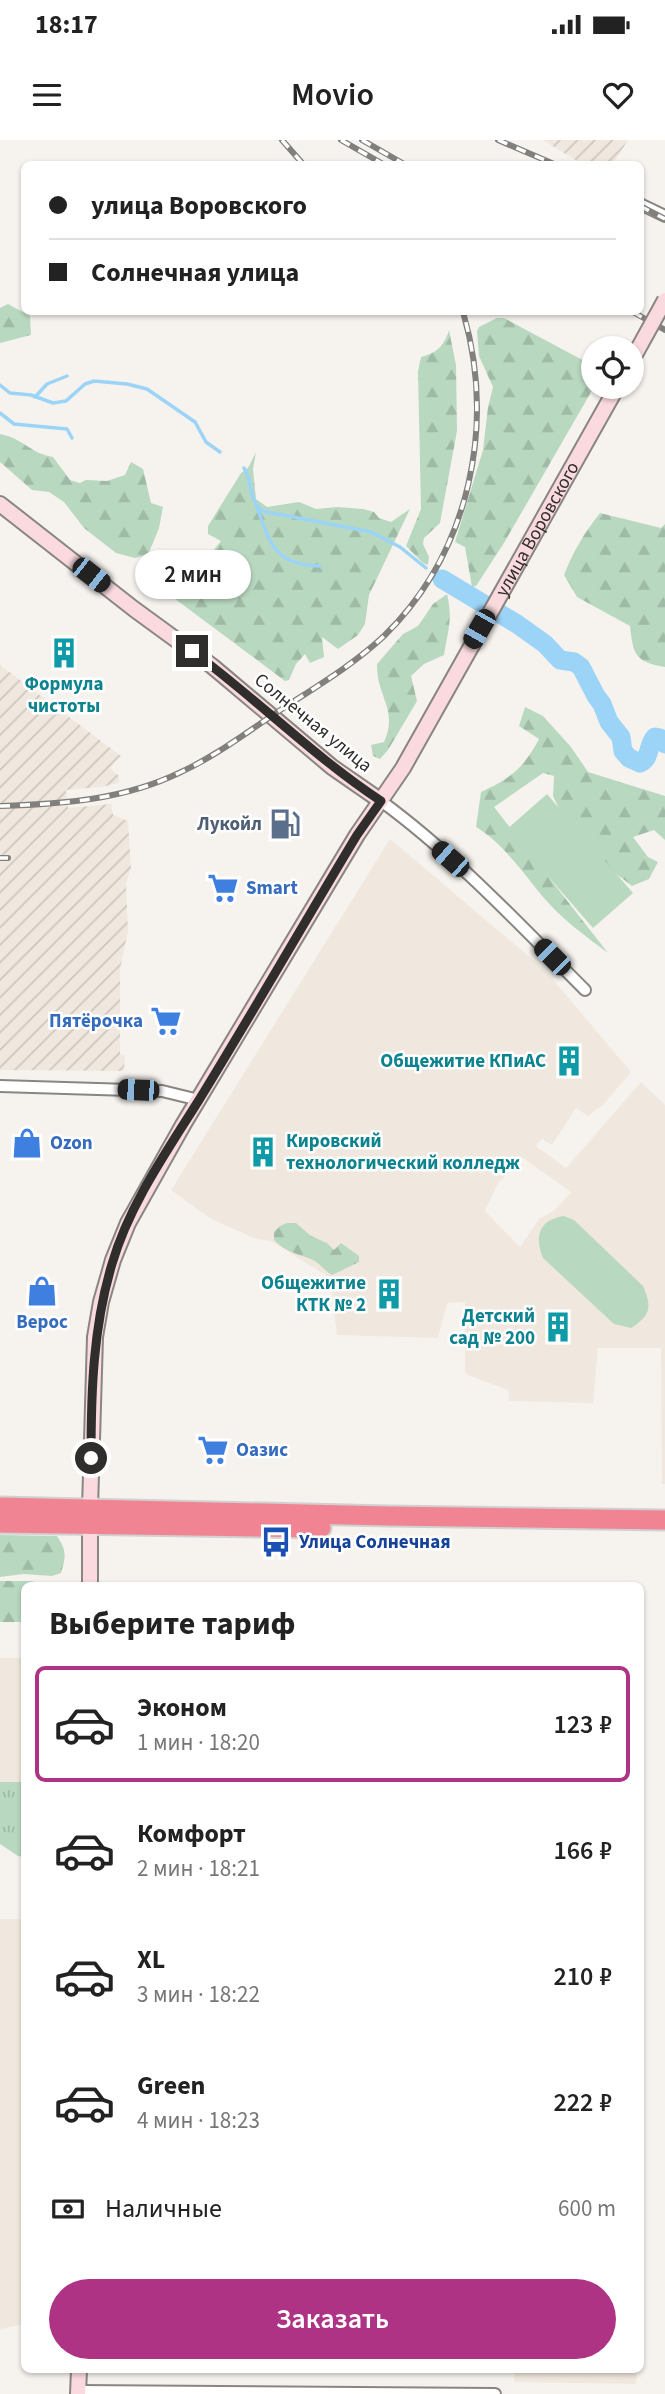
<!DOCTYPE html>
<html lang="ru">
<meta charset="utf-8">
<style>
:root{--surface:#fff;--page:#f2f2f2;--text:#222;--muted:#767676;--line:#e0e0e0;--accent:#ae3385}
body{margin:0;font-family:"Source Sans 3",sans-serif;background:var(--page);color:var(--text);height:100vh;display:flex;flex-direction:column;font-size:26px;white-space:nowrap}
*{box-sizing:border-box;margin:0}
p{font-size:23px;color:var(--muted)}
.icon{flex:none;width:38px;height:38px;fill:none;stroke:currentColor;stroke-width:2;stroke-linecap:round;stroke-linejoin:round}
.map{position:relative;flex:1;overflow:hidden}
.side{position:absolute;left:21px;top:1442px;width:623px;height:791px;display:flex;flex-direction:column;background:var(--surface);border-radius:10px;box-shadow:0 2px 5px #0004}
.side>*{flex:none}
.banner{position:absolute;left:21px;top:21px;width:623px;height:154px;border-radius:10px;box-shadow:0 2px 5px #0004;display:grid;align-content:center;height:154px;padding:0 28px;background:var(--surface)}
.tools{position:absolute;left:581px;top:196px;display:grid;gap:14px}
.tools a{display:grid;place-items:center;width:63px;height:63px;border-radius:50%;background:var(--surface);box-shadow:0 2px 5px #0004;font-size:35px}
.end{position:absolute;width:32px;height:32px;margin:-16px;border:9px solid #2f2e2c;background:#fff;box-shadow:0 0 0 4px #fff}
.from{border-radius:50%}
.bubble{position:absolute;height:49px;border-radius:24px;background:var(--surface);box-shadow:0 2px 5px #0004;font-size:23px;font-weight:600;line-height:49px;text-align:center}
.car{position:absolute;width:21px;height:42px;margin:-21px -10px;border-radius:9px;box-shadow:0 0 5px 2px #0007;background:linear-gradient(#222 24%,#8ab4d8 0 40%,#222 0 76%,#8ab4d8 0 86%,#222 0)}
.banner b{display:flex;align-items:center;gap:24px;height:66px;font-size:26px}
.banner b+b{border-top:2px solid var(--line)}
.banner i{width:18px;height:18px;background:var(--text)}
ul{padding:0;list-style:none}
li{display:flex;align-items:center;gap:21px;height:116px;margin:0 14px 10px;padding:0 14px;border:4px solid transparent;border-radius:10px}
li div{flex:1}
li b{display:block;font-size:26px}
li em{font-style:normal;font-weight:600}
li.on{border-color:var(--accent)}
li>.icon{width:63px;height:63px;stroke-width:1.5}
h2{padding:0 28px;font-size:32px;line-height:84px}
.pay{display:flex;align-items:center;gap:18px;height:77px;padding:0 28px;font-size:26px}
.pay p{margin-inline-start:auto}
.primary-button{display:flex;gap:14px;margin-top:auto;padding:14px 28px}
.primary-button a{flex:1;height:80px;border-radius:42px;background:var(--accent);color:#fff;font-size:28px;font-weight:600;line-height:80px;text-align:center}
.status{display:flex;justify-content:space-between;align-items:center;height:49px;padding:0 35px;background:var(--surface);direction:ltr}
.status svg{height:19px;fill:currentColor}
header{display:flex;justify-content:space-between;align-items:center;height:91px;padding:0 28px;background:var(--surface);font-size:32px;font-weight:600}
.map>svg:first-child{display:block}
.built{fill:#f0e8de;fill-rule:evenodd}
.industrial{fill:url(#industrial-furrows)}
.grass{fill:url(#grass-tufts)}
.forest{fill:url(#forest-firs)}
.pitch{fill:#b9d8c0}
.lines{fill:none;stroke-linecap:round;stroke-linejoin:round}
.stream{stroke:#9bd4f6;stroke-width:3.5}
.river{stroke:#9bd4f6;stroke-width:19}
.street-casing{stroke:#898682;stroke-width:14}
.secondary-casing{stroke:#898682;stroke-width:18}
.highway-casing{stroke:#d1d1d1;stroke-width:23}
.street{stroke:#fff;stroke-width:10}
.secondary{stroke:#fadade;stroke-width:14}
.highway{stroke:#f08492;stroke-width:19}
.rail-casing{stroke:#81807d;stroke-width:6}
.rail{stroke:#fff;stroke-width:3.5;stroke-dasharray:10;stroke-linecap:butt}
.secondary-bridge-casing{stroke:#898682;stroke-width:18;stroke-linecap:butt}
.secondary-bridge{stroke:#fadade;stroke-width:14}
.route{stroke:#2f2e2c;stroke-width:9}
.labels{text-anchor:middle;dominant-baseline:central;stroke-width:5;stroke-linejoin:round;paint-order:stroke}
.street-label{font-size:19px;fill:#2f2e2c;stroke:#fff}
.culture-label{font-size:19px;font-weight:bold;fill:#0d838f;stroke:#fff;text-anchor:end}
.service-label{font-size:19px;font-weight:bold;fill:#4e5e75;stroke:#fff;text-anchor:end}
.shop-label{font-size:19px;font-weight:bold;fill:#366cbe;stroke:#fff;text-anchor:start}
.transit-label{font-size:19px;font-weight:bold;fill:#164399;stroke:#fff;text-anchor:start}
</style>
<div class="status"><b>18:17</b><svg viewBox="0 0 49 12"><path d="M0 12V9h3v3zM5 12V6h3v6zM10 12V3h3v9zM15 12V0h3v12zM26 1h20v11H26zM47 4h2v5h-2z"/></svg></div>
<header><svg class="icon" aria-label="menu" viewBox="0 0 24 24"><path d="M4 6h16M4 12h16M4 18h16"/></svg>Movio<svg class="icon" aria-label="heart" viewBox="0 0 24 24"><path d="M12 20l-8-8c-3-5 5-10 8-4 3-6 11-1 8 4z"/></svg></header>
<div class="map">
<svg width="665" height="2254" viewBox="0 0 665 2254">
<defs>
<pattern id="industrial-furrows" width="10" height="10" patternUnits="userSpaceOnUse" patternTransform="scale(1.75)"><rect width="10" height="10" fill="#f0e8de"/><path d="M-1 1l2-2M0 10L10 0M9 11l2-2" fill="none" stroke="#cec7bf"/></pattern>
<pattern id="grass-tufts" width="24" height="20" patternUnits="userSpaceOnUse" patternTransform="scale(1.75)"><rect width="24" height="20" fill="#b9d8c0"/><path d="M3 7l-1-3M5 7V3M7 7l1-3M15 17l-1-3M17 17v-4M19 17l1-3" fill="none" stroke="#9fbaa5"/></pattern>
<pattern id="forest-firs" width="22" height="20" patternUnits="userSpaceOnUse" patternTransform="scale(1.75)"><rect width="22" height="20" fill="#b9d8c0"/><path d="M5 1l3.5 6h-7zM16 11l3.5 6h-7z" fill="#9fbaa5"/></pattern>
</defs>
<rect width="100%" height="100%" fill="#f6f3ef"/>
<!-- built -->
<g class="built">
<path d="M390,699L545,830L631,932L604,964L588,976L576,968L552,1005L542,999L536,1006L566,1028L641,942L665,965V1344H662L661,1208H598L593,1263L509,1261L508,1250L468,1235L465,1232V1162L447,1163L438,1198L337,1195L330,1138L271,1101L256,1099L211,1079L171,1050ZM523,1018L571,1052L555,1070L539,1079L520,1107L485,1071L498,1043Z"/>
<rect x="0" y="1518" width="24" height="124"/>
<path d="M0,1779H24V2184L0,2189Z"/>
<path d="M514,2230H637L636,2244L514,2242Z"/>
</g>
<!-- industrial -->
<g class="industrial">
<path d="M543,0H628L613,24H582Z"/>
<path d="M0,525L121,616L110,628L119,636V643L101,647L66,650L68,668L111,664L113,675L128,681L131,729L126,743L128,791L120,829V915L125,916L124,931L0,930Z"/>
</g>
<!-- grass -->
<path class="grass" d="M0,1642H24V1717L18,1716L0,1704Z"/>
<!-- forest -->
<g class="forest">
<path d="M8,164L30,176L31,195L0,203V168Z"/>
<path d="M497,178H504L590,224L593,227L594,247L504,403L476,446L472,447L465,407L455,402L483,310L488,267L493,247L479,216L477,191L479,187Z"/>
<path d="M449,190L456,225L457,291L440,383L424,398L423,404L429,417L428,425L423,423L406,406L421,369L418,231L421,217C437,213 444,206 449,190Z"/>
<path d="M0,294C22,298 32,314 53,317L70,340L80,343L86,340L107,341L125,335L131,322L143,329L151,363L163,367L159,388L148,415L135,418L116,413L84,388L64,362L49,352L32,350L0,322Z"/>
<path d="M256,312L253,329L256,359L267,367L299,362L316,369L338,367L363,369L374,372L379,378L391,382L410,369L369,455L365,484L358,495L338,509L322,497L324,517L310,523L305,514L296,524L289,540L285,541L159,447L165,441L205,432L204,422L221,401L208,394V386L241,333L248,328Z"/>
<path d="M600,373L661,388L665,384V527C635,522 633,514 630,486L577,457L564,435C573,412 584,393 600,373Z"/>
<path d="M447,454C453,479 448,491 444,515L424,524L411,536L417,561L388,610L380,619L373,616L371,605L384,602C399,570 376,556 377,524L403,494L418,486L433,464Z"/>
<path d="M525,567L543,576L571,607L588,632L665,656V700L654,690L633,697L648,717L658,722L649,739L632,746L576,703L553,656L554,636L543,633L494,667L608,813C585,796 562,779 543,757C522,732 504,704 476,687L481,652C511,638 523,629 539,599L519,586Z"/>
<path d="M287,1083H296L311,1096L327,1103L334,1110L341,1103L359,1116V1122L332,1135C325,1131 320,1124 315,1121C300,1114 286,1113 274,1100V1092L280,1086Z"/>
<path d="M0,1395L57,1396C67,1411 66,1417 61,1433L52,1436L24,1434L0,1437Z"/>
<path d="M0,1441H31L43,1444L24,1446V1482H0Z"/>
</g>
<!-- pitch -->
<g class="pitch">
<path d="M547,654L633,753L593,788L507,689Z"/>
<path d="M564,1076L574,1080L643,1146C652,1167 651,1175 631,1188L614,1184L543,1118C534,1096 539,1080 564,1076Z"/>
</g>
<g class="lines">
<!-- stream -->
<g class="stream">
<path d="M0,245L10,253L31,255L53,263L66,261L85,244L94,241L127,244L147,249L195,282L206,302L220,312"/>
<path d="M35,257L47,244L67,236"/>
<path d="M0,273L14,284L67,289L72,298"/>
<path d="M244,328C253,342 248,359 262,371L371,392L400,407L426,428"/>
<path d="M257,367C270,403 274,425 320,426"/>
</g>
<!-- river -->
<path class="river" d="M442,439L517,484L545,504L560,520L574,522L581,527L596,556L602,564L609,582L621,597L623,611L629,618L640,623C651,619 647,605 655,597L660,598L665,604"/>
<!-- street casing -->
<g class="street-casing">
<g id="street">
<path d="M640,64L665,76"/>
<path d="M381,661C456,716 520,785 585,850"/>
<path d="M0,946L162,951L199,960"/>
<path d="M78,2251L495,2254"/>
</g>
</g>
<!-- secondary casing -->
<g class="secondary-casing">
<g id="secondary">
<path d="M0,364L134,469L212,526L332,627L381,661"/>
<path id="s1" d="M90,1368L95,1197L101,1162L113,1120L128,1083L183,985L357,695L403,628L617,247"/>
<path d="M90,1446V1385"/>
<path d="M78,2254L79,2230"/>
</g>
</g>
<!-- highway casing -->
<g class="highway-casing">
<g id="highway">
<path d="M0,1367L389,1376L665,1380"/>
<path d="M0,1383L321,1388"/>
</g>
</g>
<!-- street -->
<use href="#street" class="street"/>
<!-- secondary -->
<use href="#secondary" class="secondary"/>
<!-- highway -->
<use href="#highway" class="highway"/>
<!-- rail casing -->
<g class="rail-casing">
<g id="rail">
<path d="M282,0L303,24"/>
<path d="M341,0L383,24"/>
<path d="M362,0L404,24"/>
<path d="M498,0L554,24"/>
<path d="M640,66L665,79"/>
<path d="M633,172L665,190"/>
<path d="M0,666C62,664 124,660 181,632C218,615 251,589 285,567C319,545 354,524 384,496C470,412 496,285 463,172"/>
<path d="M0,718H8"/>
</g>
</g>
<!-- rail -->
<use href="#rail" class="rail"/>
<!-- secondary-bridge casing -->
<g class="secondary-bridge-casing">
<path id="secondary-bridge" d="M632,220L665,160"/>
</g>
<!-- secondary-bridge -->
<use href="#secondary-bridge" class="secondary-bridge"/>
</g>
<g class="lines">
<!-- route -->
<path class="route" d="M91,1318C91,1252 93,1187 112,1124C129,1065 167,1011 199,960C253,872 304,783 357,695L381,661C313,616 257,559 192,511"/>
</g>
<!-- icons -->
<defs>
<g id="building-bare" transform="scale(2.415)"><path d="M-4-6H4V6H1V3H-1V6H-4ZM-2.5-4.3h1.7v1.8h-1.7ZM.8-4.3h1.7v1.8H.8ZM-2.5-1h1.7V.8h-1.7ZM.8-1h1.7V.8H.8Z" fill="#0f9aa8" stroke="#fff" stroke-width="2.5" paint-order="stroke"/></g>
<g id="fuel-bare" transform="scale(2.415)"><path d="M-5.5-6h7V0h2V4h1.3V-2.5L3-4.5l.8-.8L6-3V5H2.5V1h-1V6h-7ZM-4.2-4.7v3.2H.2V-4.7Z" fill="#5c6f8a" stroke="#fff" stroke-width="2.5" paint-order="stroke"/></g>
<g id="supermarket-bare" transform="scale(2.415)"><path d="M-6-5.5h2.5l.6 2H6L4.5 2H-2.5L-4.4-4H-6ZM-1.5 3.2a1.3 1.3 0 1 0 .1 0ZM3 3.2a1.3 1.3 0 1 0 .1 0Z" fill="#3f7fe0" stroke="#fff" stroke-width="2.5" paint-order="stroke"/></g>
<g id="shop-bare" transform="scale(2.415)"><path d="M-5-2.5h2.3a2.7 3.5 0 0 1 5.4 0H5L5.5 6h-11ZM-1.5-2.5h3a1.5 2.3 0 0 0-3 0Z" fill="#3f7fe0" stroke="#fff" stroke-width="2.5" paint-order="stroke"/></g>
<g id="bus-bare" transform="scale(2.415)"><path d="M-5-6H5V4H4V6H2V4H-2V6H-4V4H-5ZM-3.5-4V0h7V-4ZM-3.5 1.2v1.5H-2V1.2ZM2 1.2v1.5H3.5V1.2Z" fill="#1a4fb4" stroke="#fff" stroke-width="2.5" paint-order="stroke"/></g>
</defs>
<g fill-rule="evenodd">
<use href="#building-bare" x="64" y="513"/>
<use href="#fuel-bare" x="285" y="684"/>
<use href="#supermarket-bare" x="223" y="748"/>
<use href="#supermarket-bare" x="166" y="881"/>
<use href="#building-bare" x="569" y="921"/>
<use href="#shop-bare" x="27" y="1003"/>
<use href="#building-bare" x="263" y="1012"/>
<use href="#shop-bare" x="42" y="1151"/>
<use href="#building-bare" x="389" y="1154"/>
<use href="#building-bare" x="558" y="1187"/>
<use href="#supermarket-bare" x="213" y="1310"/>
<use href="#bus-bare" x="276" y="1402"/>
</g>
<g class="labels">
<!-- street labels -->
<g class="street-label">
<text stroke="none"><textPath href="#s1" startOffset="1096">улица Воровского</textPath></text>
<text transform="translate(313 583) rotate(39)">Солнечная улица</text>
</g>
<!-- culture labels -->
<g class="culture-label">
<text x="64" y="544" text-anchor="middle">Формула<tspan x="64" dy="22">чистоты</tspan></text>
<text x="546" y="921">Общежитие КПиАС</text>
<text x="286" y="1001" text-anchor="start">Кировский<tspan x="286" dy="22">технологический колледж</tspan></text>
<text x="366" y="1143">Общежитие<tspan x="366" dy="22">КТК № 2</tspan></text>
<text x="535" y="1176">Детский<tspan x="535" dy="22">сад № 200</tspan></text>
</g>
<!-- service labels -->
<g class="service-label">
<text x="262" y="684">Лукойл</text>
</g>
<!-- shop labels -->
<g class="shop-label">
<text x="246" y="748">Smart</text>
<text x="143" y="881" text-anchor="end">Пятёрочка</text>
<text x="50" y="1003">Ozon</text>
<text x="42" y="1182" text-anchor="middle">Верос</text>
<text x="236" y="1310">Оазис</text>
</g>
<!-- transit labels -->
<g class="transit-label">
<text x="299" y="1402">Улица Солнечная</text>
</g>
</g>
</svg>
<div class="tools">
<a><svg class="icon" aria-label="locate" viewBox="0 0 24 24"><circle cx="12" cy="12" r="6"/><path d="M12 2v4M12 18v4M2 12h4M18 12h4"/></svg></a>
</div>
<i class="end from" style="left:91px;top:1318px"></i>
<i class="end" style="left:192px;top:511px"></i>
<div class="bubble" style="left:135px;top:410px;width:116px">2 мин</div>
<i class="car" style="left:91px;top:435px;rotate:128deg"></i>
<i class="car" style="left:479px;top:489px;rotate:210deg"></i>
<i class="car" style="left:450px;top:719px;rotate:311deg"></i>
<i class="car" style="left:552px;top:817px;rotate:315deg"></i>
<i class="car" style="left:138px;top:950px;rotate:272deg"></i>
<div class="banner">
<b><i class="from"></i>улица Воровского</b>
<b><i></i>Солнечная улица</b>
</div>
<section class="side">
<h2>Выберите тариф</h2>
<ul>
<li class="on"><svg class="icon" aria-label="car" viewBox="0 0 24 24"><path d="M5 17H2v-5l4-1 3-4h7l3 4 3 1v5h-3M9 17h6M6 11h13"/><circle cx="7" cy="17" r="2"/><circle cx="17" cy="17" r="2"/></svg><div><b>Эконом</b><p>1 мин · 18:20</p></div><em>123 ₽</em></li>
<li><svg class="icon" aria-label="car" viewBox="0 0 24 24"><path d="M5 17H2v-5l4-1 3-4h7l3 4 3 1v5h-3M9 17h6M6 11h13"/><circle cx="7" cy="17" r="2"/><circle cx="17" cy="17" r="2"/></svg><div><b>Комфорт</b><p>2 мин · 18:21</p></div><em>166 ₽</em></li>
<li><svg class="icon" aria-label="car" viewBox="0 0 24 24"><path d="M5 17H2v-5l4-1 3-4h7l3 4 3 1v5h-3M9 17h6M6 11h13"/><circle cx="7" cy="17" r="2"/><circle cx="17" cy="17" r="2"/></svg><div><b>XL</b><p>3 мин · 18:22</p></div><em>210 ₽</em></li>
<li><svg class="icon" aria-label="car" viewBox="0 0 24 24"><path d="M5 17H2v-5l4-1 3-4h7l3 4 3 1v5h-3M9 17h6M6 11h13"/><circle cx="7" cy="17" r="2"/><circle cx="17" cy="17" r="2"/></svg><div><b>Green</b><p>4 мин · 18:23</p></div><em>222 ₽</em></li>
</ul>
<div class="pay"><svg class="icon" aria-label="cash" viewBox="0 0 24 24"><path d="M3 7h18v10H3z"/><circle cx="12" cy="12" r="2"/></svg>Наличные<p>600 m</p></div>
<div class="primary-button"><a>Заказать</a></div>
</section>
</div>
